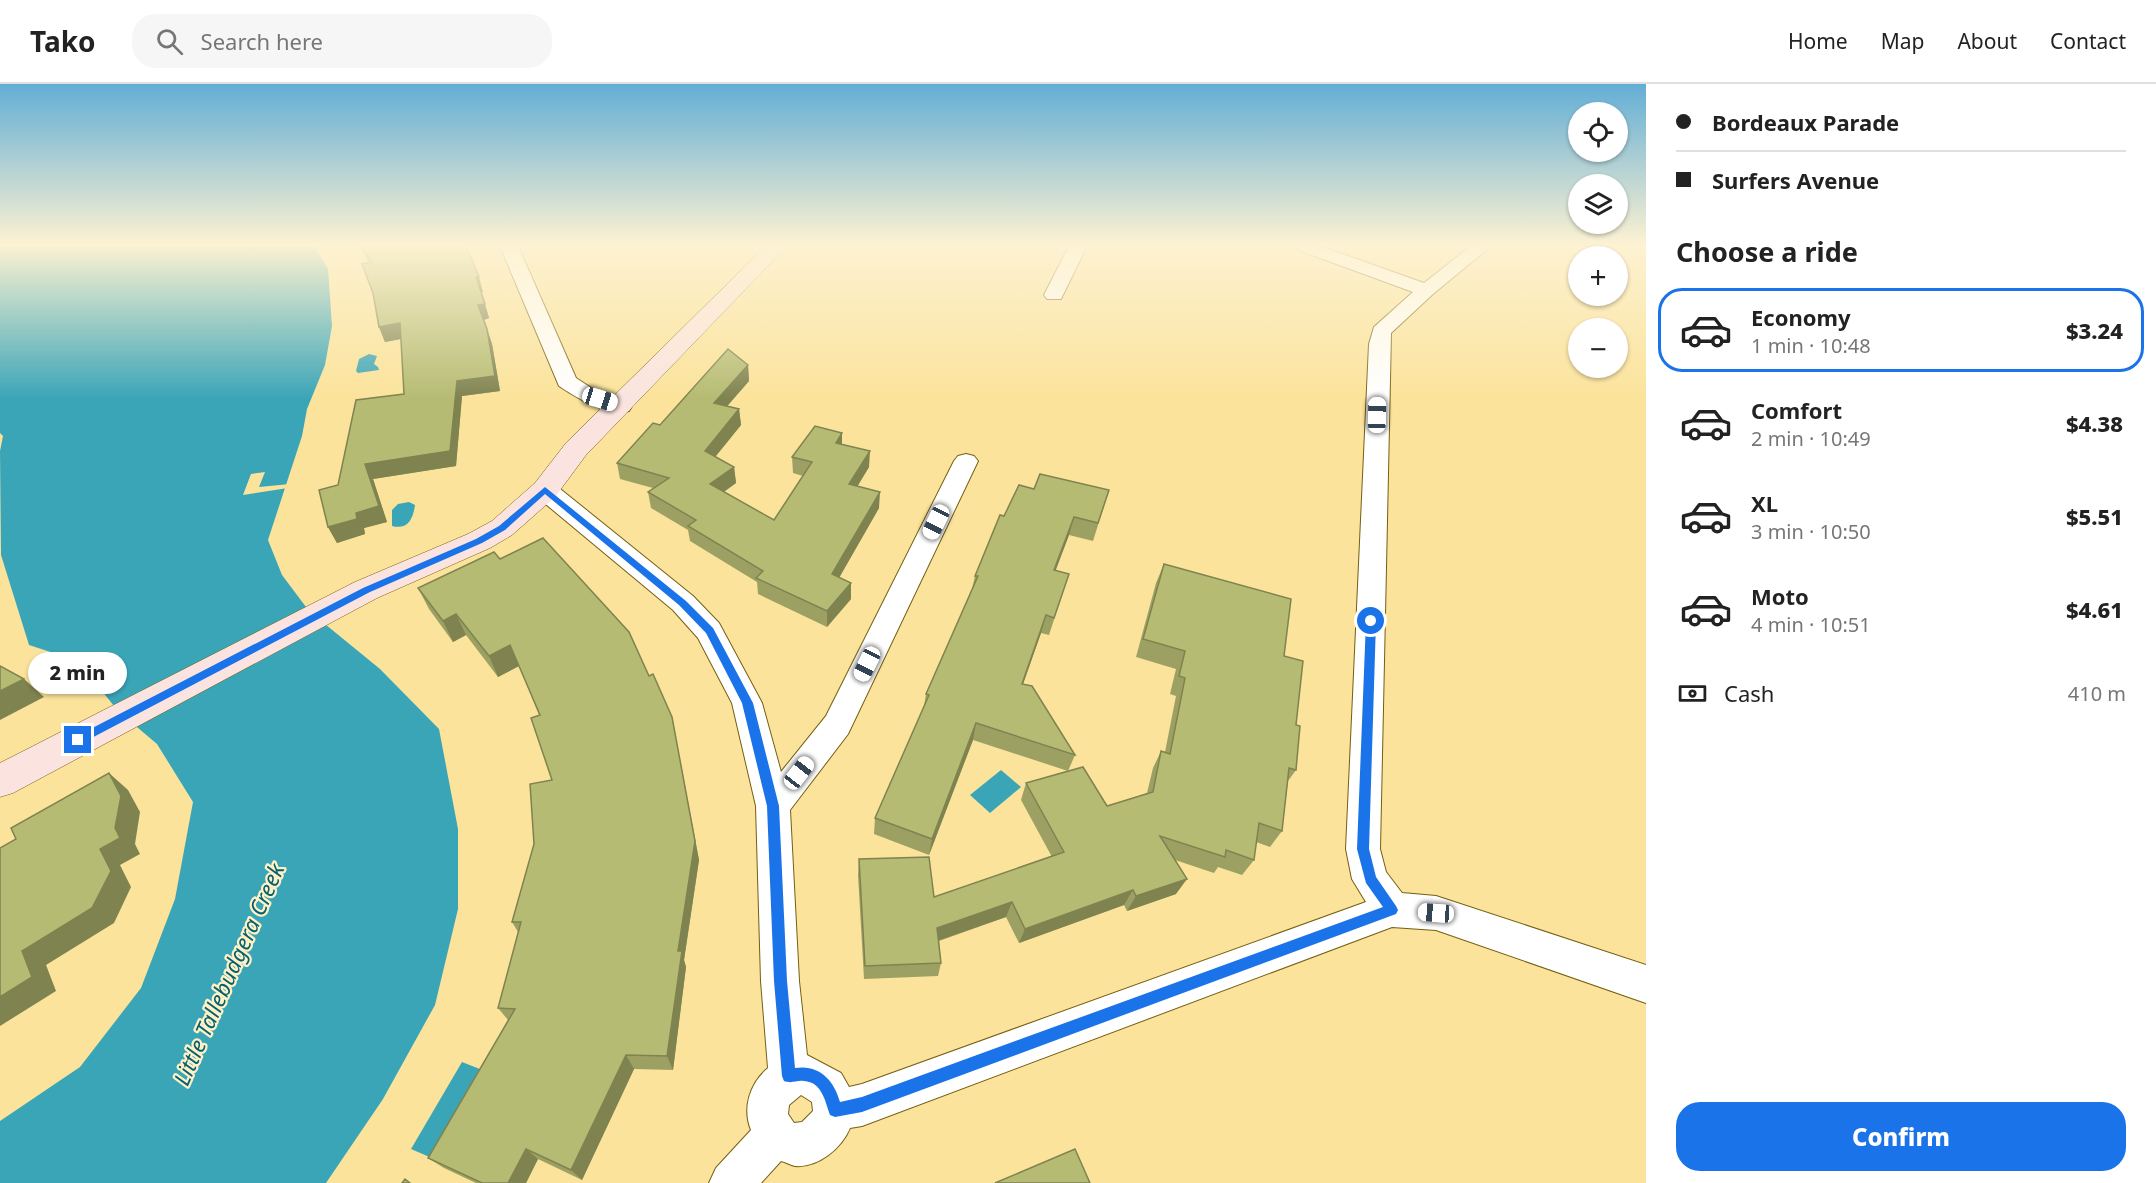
<!DOCTYPE html>
<meta charset="utf-8">
<style>
:root{--surface:#fff;--page:#f6f6f6;--text:#222;--muted:#767676;--line:#e0e0e0;--accent:#1a73e8}
body{margin:0;font-family:"Noto Sans",sans-serif;background:var(--page);color:var(--text);height:100vh;display:flex;flex-direction:column;font-size:22px;white-space:nowrap}
*{box-sizing:border-box;margin:0}
p{font-size:20px;color:var(--muted)}
.icon{flex:none;width:33px;height:33px;fill:none;stroke:currentColor;stroke-width:2;stroke-linecap:round;stroke-linejoin:round}
.map{position:relative;flex:1;overflow:hidden}
.side{display:flex;flex-direction:column;background:var(--surface);width:510px}
.side>*{flex:none}
.banner{display:grid;align-content:center;height:132px;padding:0 30px;background:var(--surface)}
.buttons{position:absolute;left:1568px;top:18px;display:grid;gap:12px}
.buttons a{display:grid;place-items:center;width:60px;height:60px;border-radius:50%;background:var(--surface);box-shadow:0 2px 4px #0004;font-size:30px}
.end{position:absolute;width:27px;height:27px;margin:-14px;border:8px solid #1a73e8;background:#fff;box-shadow:0 0 0 3px #fff}
.from{border-radius:50%}
.bubble{position:absolute;height:42px;border-radius:21px;background:var(--surface);box-shadow:0 2px 4px #0004;font-size:20px;font-weight:800;line-height:42px;text-align:center}
.car{position:absolute;width:18px;height:36px;margin:-18px -9px;border-radius:8px;box-shadow:0 0 4px 2px #0007;background:linear-gradient(#fff 24%,#345 0 40%,#fff 0 76%,#345 0 86%,#fff 0)}
.banner b{display:flex;align-items:center;gap:21px;height:57px;font-size:22px}
.banner b+b{border-top:2px solid var(--line)}
.banner i{width:15px;height:15px;background:var(--text)}
ul{padding:0;list-style:none}
li{display:flex;align-items:center;gap:18px;height:84px;margin:0 12px 9px;padding:0 18px;border:3px solid transparent;border-radius:24px}
li div{flex:1}
li b{display:block;font-size:22px}
li em{font-style:normal;font-weight:800}
li.selected{border-color:var(--accent)}
li>.icon{width:54px;height:54px;stroke-width:1.5}
h2{padding:0 30px;font-size:27px;line-height:72px}
.pay{display:flex;align-items:center;gap:15px;height:66px;padding:0 30px;font-size:22px}
.pay p{margin-inline-start:auto}
.cta{display:flex;gap:12px;margin-top:auto;padding:12px 30px}
.cta a{flex:1;height:69px;border-radius:24px;background:var(--accent);color:#fff;font-size:24px;font-weight:800;line-height:69px;text-align:center}
header{display:flex;align-items:center;gap:36px;box-sizing:border-box;height:84px;padding:0 30px;background:var(--surface);border-bottom:2px solid var(--line)}
header strong{font-size:28px}
nav{display:flex;gap:33px;margin-inline-start:auto;font-size:21px}
.search{width:420px;height:54px;background:var(--page);display:flex;align-items:center;gap:15px;box-sizing:border-box;padding:0 21px;border-radius:24px;color:var(--muted);font-size:22px}
main{display:flex;flex:1;min-height:0}
.map>svg:first-child{display:block}
.water{fill:#3ba5b8}
.pier{fill:#fbe39b}
.lines{fill:none;stroke-linecap:round;stroke-linejoin:round}
.street-casing{stroke:#745f12;stroke-width:2}
.secondary-casing{stroke:#745f12;stroke-width:1}
.street{fill:#fff;fill-rule:evenodd}
.secondary{fill:#fbe4e0;fill-rule:evenodd}
.wall{fill:#9ca163}
.shaded-wall{fill:#7f8350}
.building{fill:#b5bb73;stroke:#7f8350;stroke-width:1.5}
.route{fill:#1a73e8}
.labels{text-anchor:middle;dominant-baseline:central;stroke-width:4.5;stroke-linejoin:round;paint-order:stroke}
.water-label{font-size:22px;font-style:italic;fill:#05606e;stroke:#fff1c7}
</style>
<header>
<strong>Tako</strong>
<div class="search"><svg class="icon" aria-label="search" viewBox="0 0 24 24"><circle cx="10" cy="10" r="6"/><path d="M15 15l6 6"/></svg>Search here</div>
<nav><a>Home</a><a>Map</a><a>About</a><a>Contact</a></nav>
</header>
<main>
<div class="map">
<svg width="1646" height="1099" viewBox="0 0 1646 1099">
<rect width="100%" height="100%" fill="#fbe39b"/>
<!-- water -->
<g class="water">
<path d="M0,162H314L328,185L332,242L325,281L307,325L302,352L268,456L282,491L309,527L380,585L439,645L458,745V825L435,921L383,1015L326,1099H0V1037L80,983L141,904L175,815L193,718L157,660L118,627L78,577L29,561L1,471L0,367L3,352L0,349Z"/>
<path d="M369,270L377,272L374,280L378,283L379,286L358,289L356,287L359,275Z"/>
<path d="M409,418L415,421C413,435 408,446 392,442V426L398,420Z"/>
<path d="M1001,686L1021,703L990,729L970,711Z"/>
<path d="M462,978L490,989L441,1078L411,1065Z"/>
</g>
<!-- pier -->
<path class="pier" d="M265,388L259,403L290,400L288,404L243,411L251,390Z"/>
<g class="lines">
<!-- street casing -->
<g class="street-casing">
<g id="street">
<path d="M500,162H518L576,294L593,305L629,317L632,322L629,327C606,332 577,314 559,302Z"/>
<path d="M1069,162H1087L1061,215H1047L1044,211Z"/>
<path d="M1295,162H1320L1424,199L1471,162H1491L1433,210L1391,249L1380,765L1386,788L1402,809L1436,812L1646,881V919L1436,846L1392,843L862,1042L850,1044C842,1064 818,1084 795,1082C791,1081 785,1078 781,1077L761,1099H709L716,1084L751,1046C742,1024 750,999 768,984L761,897L756,722L732,619L698,554L673,526L536,412L533,406L536,400L545,398L554,400L693,512L719,539L762,619L781,688L826,632L954,377L958,372L966,370L974,372L978,377L848,650L790,726L799,897L807,971L841,989L849,1003L862,1000L1366,818L1352,795L1346,765L1369,260L1374,243L1413,208L1298,166ZM801,1011L812,1018L813,1027L802,1038L794,1039L788,1030L789,1021Z"/>
</g>
</g>
<!-- secondary casing -->
<g class="secondary-casing">
<path id="secondary" d="M766,162H787L586,371L555,413L512,451L490,464L377,514L13,709L0,713V679L355,498L468,450L492,437L535,399L566,359Z"/>
</g>
<!-- street -->
<use href="#street" class="street"/>
<!-- secondary -->
<use href="#secondary" class="secondary"/>
</g>
<!-- wall -->
<g class="wall">
<path d="M360,162H465L483,208H481L489,234L484,236L492,260L500,307L462,312L456,382L373,395L387,438L364,444L365,450L337,459L328,443L338,401L404,310L401,255L385,258L379,243L369,179L365,172Z"/>
<path d="M748,281L749,297L727,322L739,325L741,341L715,373L734,383L736,399L724,408L774,436L803,392L793,389L792,373L842,360L869,383L857,403L879,424L839,494L851,515L827,543L758,510L757,498L690,457L688,446L651,424L648,408L653,404L620,395L617,379Z"/>
<path d="M1034,405L1109,406L1093,457L1069,451L1055,487L1069,490L1063,508L1049,551L1041,549L1023,600L1075,671L1068,687L1107,722L1147,709L1153,684L1161,667L1165,668L1176,612L1170,610L1176,585L1136,573L1156,499L1164,480L1284,572L1296,641V686L1288,697L1282,747L1270,763L1256,758L1254,776L1242,791L1218,783L1214,789L1175,776L1176,810L1127,827L1124,821L1019,859L1006,833L939,857L941,879L938,892L864,895L858,791L859,775L934,813L1052,773L1021,716L1026,699L1068,687L973,656L929,771L874,750L875,734L924,622L926,610L972,505L975,492L1004,432Z"/>
<path d="M500,475L649,592L672,633L699,776L684,876L686,883L673,986L634,985L582,1096L538,1075L526,1099H476L444,1084L428,1074L508,936L498,924L518,848L512,838L552,696L539,631L519,582L498,593L466,551L453,558L429,525L418,504Z"/>
</g>
<!-- shaded-wall -->
<g class="shaded-wall">
<path d="M476,193H479L483,208H480Z"/>
<path d="M485,220L489,234L483,236L478,221Z"/>
<path d="M400,239L406,254L385,258L379,243Z"/>
<path d="M487,245L492,260L500,307L462,312L456,382L373,395L387,438L364,444L365,450L337,459L328,443L356,429L365,380L457,297Z"/>
<path d="M748,281L749,297L716,335L714,319Z"/>
<path d="M739,325L741,341L707,383L705,367Z"/>
<path d="M842,349V365L836,359Z"/>
<path d="M870,367L869,383L849,416V400Z"/>
<path d="M734,383L736,399L712,416L710,400Z"/>
<path d="M880,408L879,424L832,506V490Z"/>
<path d="M1074,433L1069,451L1049,504L1054,486Z"/>
<path d="M851,499V515L827,543V527Z"/>
<path d="M456,530L466,551L453,558L443,537Z"/>
<path d="M1046,531L1041,549L1017,617L1022,600Z"/>
<path d="M510,561L519,582L498,593L489,572Z"/>
<path d="M24,595L44,613L0,636V607Z"/>
<path d="M672,633L699,776L684,876L686,883L673,986L667,972L678,867Z"/>
<path d="M976,639L973,656L929,771L932,755Z"/>
<path d="M109,689L128,706L140,728L135,760L140,770L120,781L131,803L114,839L46,881L56,907L0,942V913L22,867L100,765L115,744Z"/>
<path d="M1187,795L1176,810L1127,827L1136,812Z"/>
<path d="M1133,806L1124,821L1019,859L1025,845Z"/>
<path d="M1012,818L1006,833L934,858L937,844Z"/>
<path d="M626,971L634,985L582,1096L571,1086Z"/>
<path d="M526,1065L538,1075L526,1099H508Z"/>
</g>
<!-- building -->
<g class="building">
<path d="M361,162H465L470,171L479,193H476L485,220L478,221L487,245L495,292L457,297L450,367L365,380L379,422L356,429L357,435L328,443L319,406L338,401L356,316L404,310L400,239L379,243L373,209L362,180L372,178Z"/>
<path d="M728,265L748,281L714,319L739,325L705,367L734,383L710,400L774,436L812,378L792,373L815,342L842,349L836,359L870,367L849,400L880,408L832,490L851,499L827,527L756,494L763,487L688,442L696,436L648,408L669,394L617,379L653,339L660,341Z"/>
<path d="M1040,390L1109,406L1098,439L1074,433L1054,486L1069,490L1054,534L1046,531L1022,600L1032,602L1075,671L976,639L932,755L875,734L929,611L926,610L978,492H975L1000,431L1004,432L1019,401L1034,405Z"/>
<path d="M543,454L629,548L649,592L653,590L672,633L695,757L678,867H682L667,972L626,971L571,1086L526,1065L508,1099H482L428,1074L515,925L498,924L521,838H512L534,760L530,700L552,696L531,634L540,631L510,561L489,572L456,530L443,537L418,504L494,468L500,475Z"/>
<path d="M1164,480L1291,515L1284,572L1303,577L1296,641L1300,642L1296,686L1289,684L1282,747L1259,739L1254,776L1226,766L1225,773L1160,752L1187,795L1136,812L1133,806L1025,845L1012,818L937,844L941,879L865,882L859,775L929,773L934,813L1064,768L1026,699L1083,683L1107,722L1153,708L1161,667L1170,670L1185,594L1179,592L1185,567L1143,555Z"/>
<path d="M0,582L24,595L0,607Z"/>
<path d="M109,689L121,712L115,744L120,754L100,765L111,787L92,824L22,867L32,893L0,913V764L16,755L11,744Z"/>
<path d="M1075,1065L1090,1099H995Z"/>
<path d="M405,1095L410,1099H402Z"/>
</g>
<!-- sky -->
<linearGradient id="sky" x2="0" y2="1"><stop stop-color="#63aed5"/><stop offset="0.51" stop-color="#fdf2d2"/><stop offset="1" stop-color="#fdf2d2" stop-opacity="0"/></linearGradient>
<rect width="1646" height="315" fill="url(#sky)"/>
<!-- route -->
<path class="route" d="M545,403L686,517L713,544L753,619L779,722L787,897L795,984C819,980 834,996 840,1018L862,1013L1383,823L1366,799L1357,765L1366,537L1371,534L1376,537L1369,765L1376,793L1396,822L1398,826L1396,830L862,1028L835,1033L830,1031C825,1017 822,998 804,997C796,996 792,1000 784,997L782,992L774,897L767,722L742,619L706,549L679,521L545,410L505,446L482,459L370,508L82,659H75V653L363,504L476,455L499,442Z"/>
<g class="labels">
<!-- water labels -->
<g class="water-label">
<text transform="translate(228 890) rotate(-66)">Little Tallebudgera Creek</text>
</g>
</g>
</svg>
<div class="buttons">
<a><svg class="icon" aria-label="locate" viewBox="0 0 24 24"><circle cx="12" cy="12" r="6"/><path d="M12 2v4M12 18v4M2 12h4M18 12h4"/></svg></a>
<a><svg class="icon" aria-label="layers" viewBox="0 0 24 24"><path d="M12 4l9 5-9 5-9-5zM3 14l9 5 9-5"/></svg></a>
<a>+</a>
<a>−</a>
</div>
<i class="end from" style="left:1371px;top:537px"></i>
<i class="end" style="left:78px;top:656px"></i>
<div class="bubble" style="left:28px;top:568px;width:99px">2 min</div>
<i class="car" style="left:600px;top:315px;rotate:107deg"></i>
<i class="car" style="left:1377px;top:331px;rotate:1deg"></i>
<i class="car" style="left:936px;top:438px;rotate:206deg"></i>
<i class="car" style="left:867px;top:580px;rotate:206deg"></i>
<i class="car" style="left:799px;top:689px;rotate:38deg"></i>
<i class="car" style="left:1436px;top:829px;rotate:274deg"></i>
</div>
<section class="side">
<div class="banner">
<b><i class="from"></i>Bordeaux Parade</b>
<b><i></i>Surfers Avenue</b>
</div>
<h2>Choose a ride</h2>
<ul>
<li class="selected"><svg class="icon" aria-label="car" viewBox="0 0 24 24"><path d="M5 17H2v-5l4-1 3-4h7l3 4 3 1v5h-3M9 17h6M6 11h13"/><circle cx="7" cy="17" r="2"/><circle cx="17" cy="17" r="2"/></svg><div><b>Economy</b><p>1 min · 10:48</p></div><em>$3.24</em></li>
<li><svg class="icon" aria-label="car" viewBox="0 0 24 24"><path d="M5 17H2v-5l4-1 3-4h7l3 4 3 1v5h-3M9 17h6M6 11h13"/><circle cx="7" cy="17" r="2"/><circle cx="17" cy="17" r="2"/></svg><div><b>Comfort</b><p>2 min · 10:49</p></div><em>$4.38</em></li>
<li><svg class="icon" aria-label="car" viewBox="0 0 24 24"><path d="M5 17H2v-5l4-1 3-4h7l3 4 3 1v5h-3M9 17h6M6 11h13"/><circle cx="7" cy="17" r="2"/><circle cx="17" cy="17" r="2"/></svg><div><b>XL</b><p>3 min · 10:50</p></div><em>$5.51</em></li>
<li><svg class="icon" aria-label="car" viewBox="0 0 24 24"><path d="M5 17H2v-5l4-1 3-4h7l3 4 3 1v5h-3M9 17h6M6 11h13"/><circle cx="7" cy="17" r="2"/><circle cx="17" cy="17" r="2"/></svg><div><b>Moto</b><p>4 min · 10:51</p></div><em>$4.61</em></li>
</ul>
<div class="pay"><svg class="icon" aria-label="cash" viewBox="0 0 24 24"><path d="M3 7h18v10H3z"/><circle cx="12" cy="12" r="2"/></svg>Cash<p>410 m</p></div>
<div class="cta"><a>Confirm</a></div>
</section>
</main>
